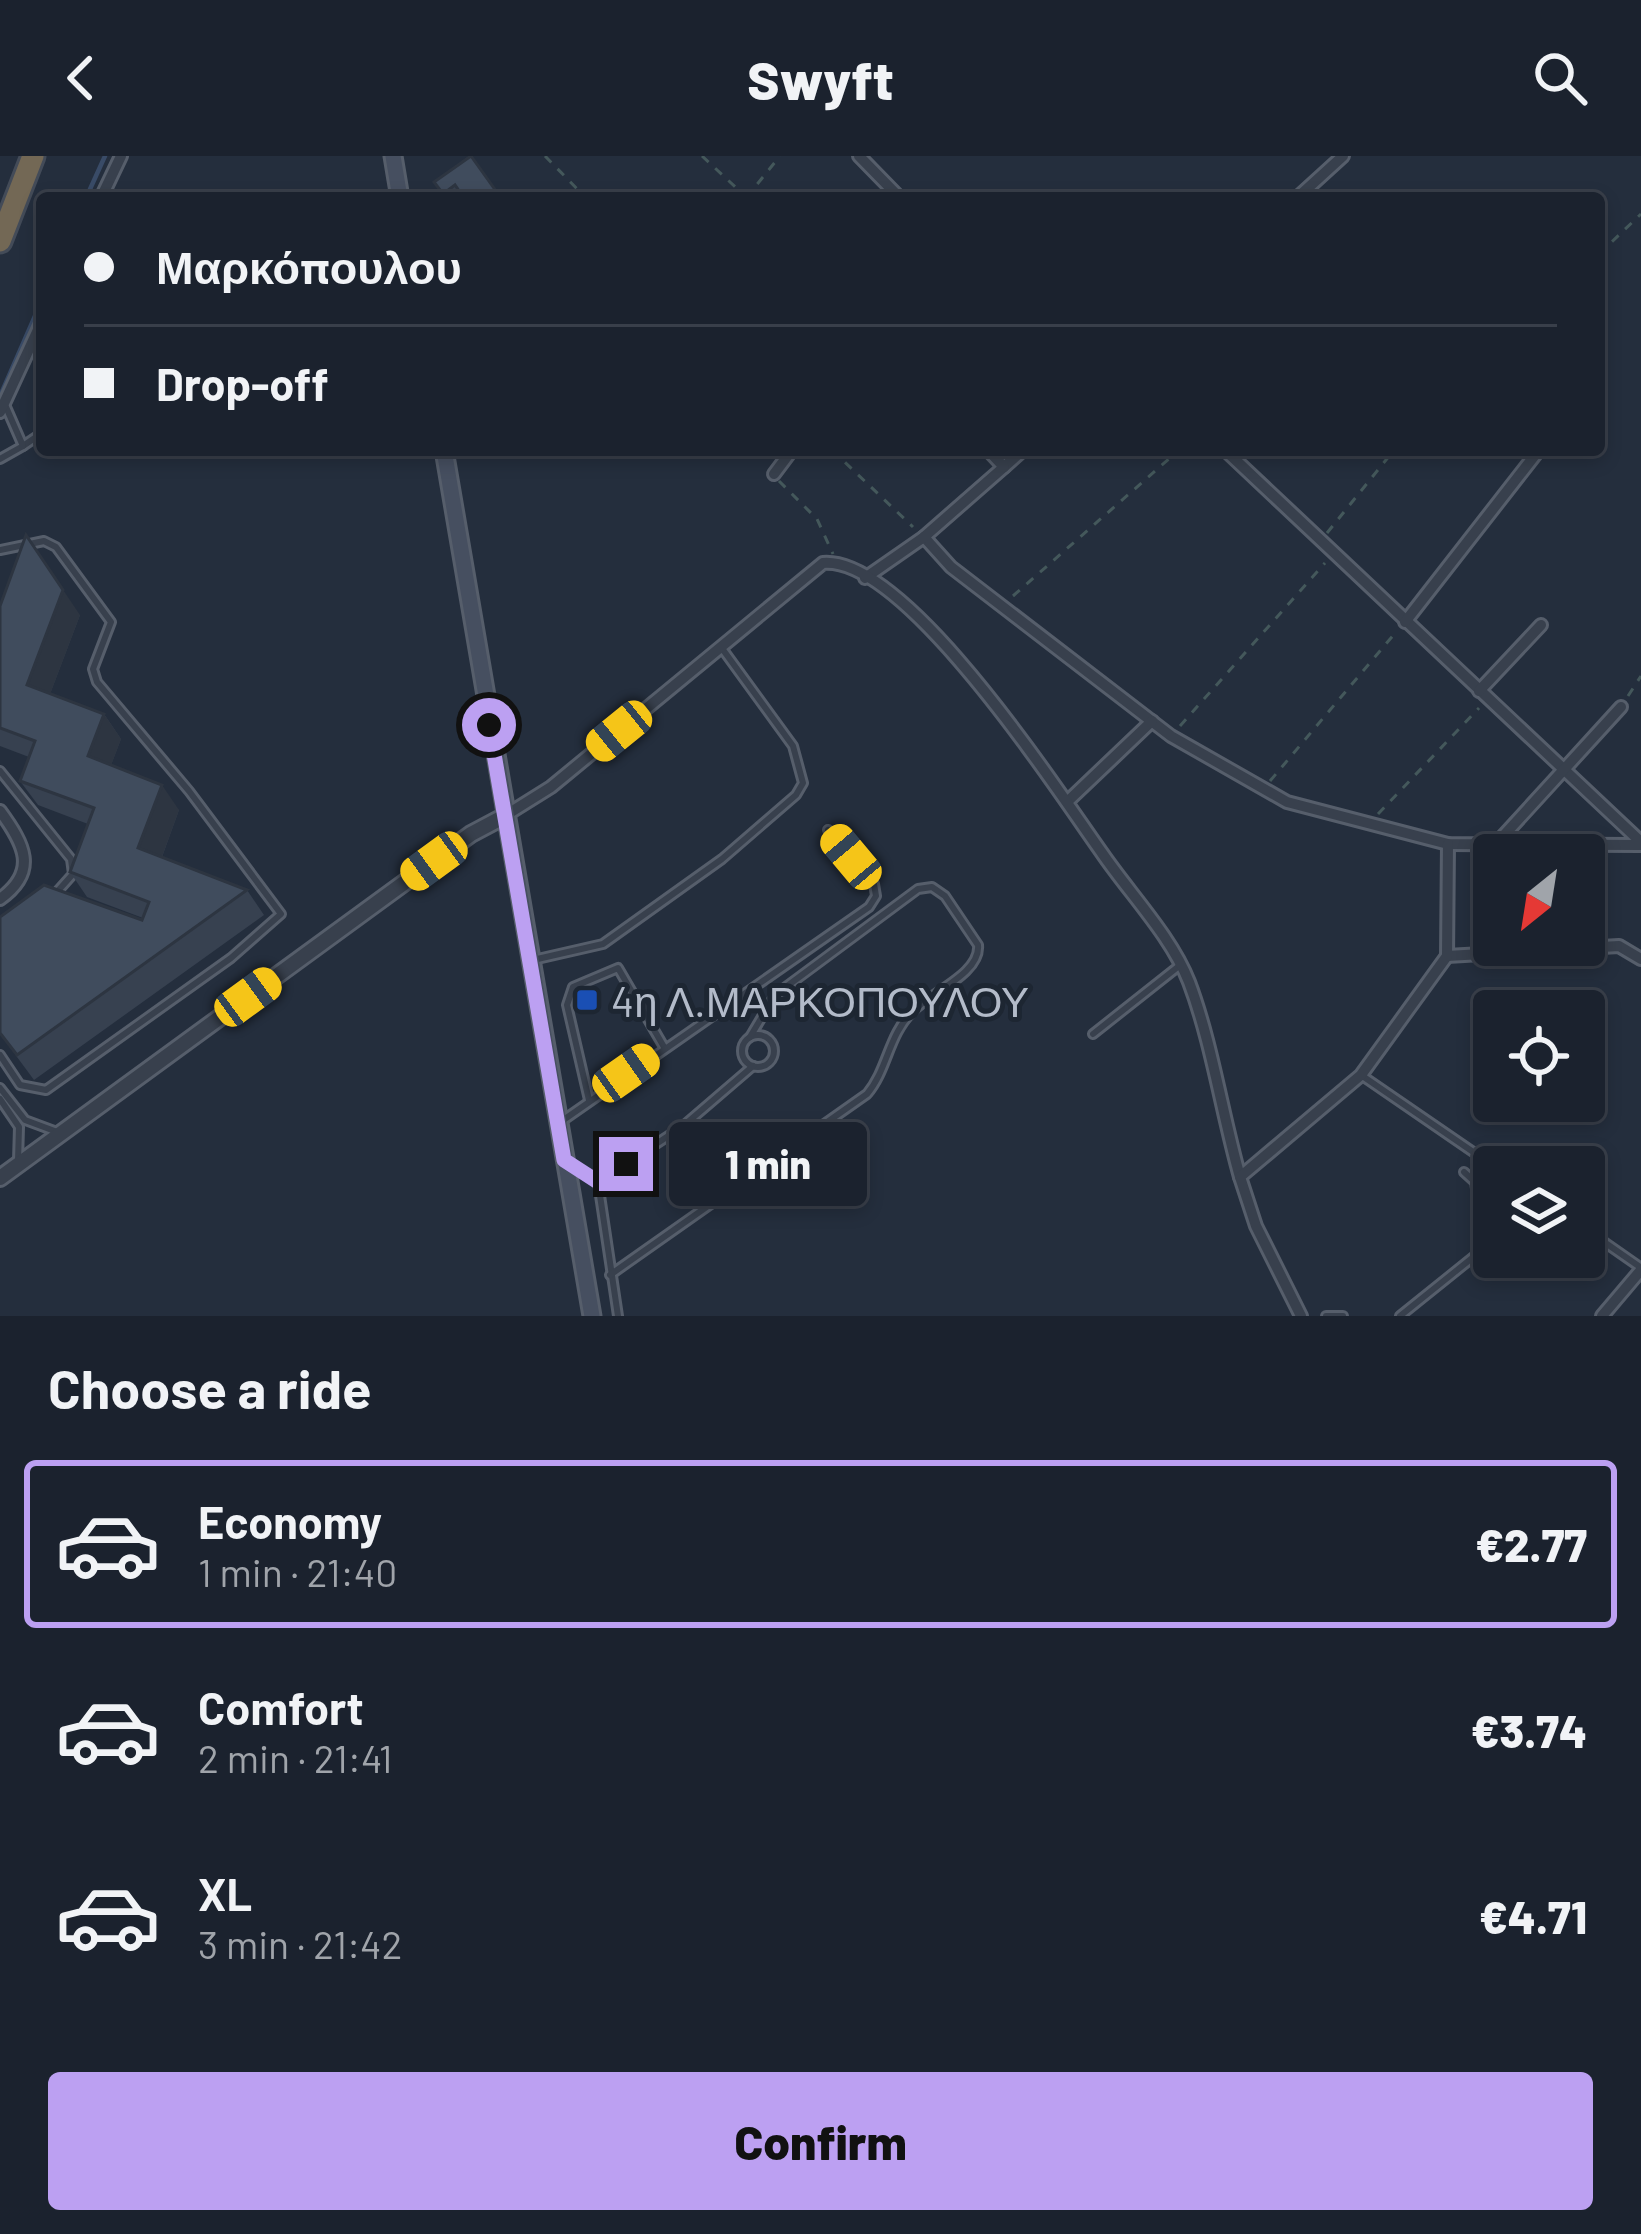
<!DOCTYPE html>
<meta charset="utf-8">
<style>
:root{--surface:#1b222e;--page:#282f3a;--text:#f1f3f6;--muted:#a0a4aa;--line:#393f4a;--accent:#bca0f2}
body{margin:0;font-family:Barlow,sans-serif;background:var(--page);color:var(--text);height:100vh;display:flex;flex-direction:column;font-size:45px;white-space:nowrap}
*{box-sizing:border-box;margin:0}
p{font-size:39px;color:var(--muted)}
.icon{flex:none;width:66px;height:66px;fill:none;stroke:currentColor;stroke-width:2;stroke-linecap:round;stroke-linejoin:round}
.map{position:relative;height:1160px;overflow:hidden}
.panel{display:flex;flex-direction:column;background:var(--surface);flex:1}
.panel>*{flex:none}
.guide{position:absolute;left:36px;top:36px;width:1569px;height:264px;border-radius:12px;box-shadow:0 6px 18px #0003,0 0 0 3px var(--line);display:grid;align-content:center;height:264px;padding:0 48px;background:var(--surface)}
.needle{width:78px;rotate:210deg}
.buttons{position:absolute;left:1473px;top:678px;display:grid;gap:24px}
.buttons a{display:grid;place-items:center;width:132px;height:132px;border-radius:12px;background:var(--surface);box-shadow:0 6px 18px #0003,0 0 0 3px var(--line);font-size:60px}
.end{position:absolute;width:54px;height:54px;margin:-27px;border:15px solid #bca0f2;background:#111;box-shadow:0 0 0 6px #111}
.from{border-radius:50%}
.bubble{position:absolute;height:84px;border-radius:12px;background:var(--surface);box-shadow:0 6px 18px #0003,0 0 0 3px var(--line);font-size:39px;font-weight:800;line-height:84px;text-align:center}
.car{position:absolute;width:36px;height:72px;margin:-36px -18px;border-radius:15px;box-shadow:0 0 9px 3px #0007;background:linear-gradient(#f5c518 24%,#345 0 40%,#f5c518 0 76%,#345 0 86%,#f5c518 0)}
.guide b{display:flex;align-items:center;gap:42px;height:114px;font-size:45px}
.guide b+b{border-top:3px solid var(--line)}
.guide i{width:30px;height:30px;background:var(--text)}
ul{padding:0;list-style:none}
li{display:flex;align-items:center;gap:36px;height:168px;margin:0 24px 18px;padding:0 24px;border:6px solid transparent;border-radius:12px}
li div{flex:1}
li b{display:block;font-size:45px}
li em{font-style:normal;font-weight:800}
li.selected{border-color:var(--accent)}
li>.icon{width:108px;height:108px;stroke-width:1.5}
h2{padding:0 48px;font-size:54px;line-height:144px}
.primary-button{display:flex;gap:24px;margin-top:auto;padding:24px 48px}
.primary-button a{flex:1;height:138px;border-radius:12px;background:var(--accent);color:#111;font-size:48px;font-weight:800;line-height:138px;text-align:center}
header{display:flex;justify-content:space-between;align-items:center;height:156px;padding:0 48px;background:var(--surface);font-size:54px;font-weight:800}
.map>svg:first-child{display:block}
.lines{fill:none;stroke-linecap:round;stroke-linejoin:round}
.stream{stroke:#394b67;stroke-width:4.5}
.service-casing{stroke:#565e6b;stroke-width:12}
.minor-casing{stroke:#565e6b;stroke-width:16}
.tertiary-casing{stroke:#565e6b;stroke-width:20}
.secondary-casing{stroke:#565e6b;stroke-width:21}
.motorway-casing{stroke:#434b58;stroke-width:27}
.path{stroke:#44585b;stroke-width:3;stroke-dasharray:9 9;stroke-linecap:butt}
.service{stroke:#38404d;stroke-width:6}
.minor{stroke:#38404d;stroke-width:10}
.tertiary{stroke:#38404d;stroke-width:14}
.secondary{stroke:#464f60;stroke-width:15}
.motorway{stroke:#736855;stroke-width:21}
.wall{fill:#374150}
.shaded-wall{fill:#2d3541}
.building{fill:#404c5d;stroke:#2d3541;stroke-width:3}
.route{stroke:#bca0f2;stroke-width:15}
.transit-dot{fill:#1a4fb4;stroke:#1d2632;stroke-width:4.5}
.labels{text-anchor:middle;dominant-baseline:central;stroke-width:10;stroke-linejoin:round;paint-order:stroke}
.poi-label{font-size:42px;fill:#b3bbc9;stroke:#1d2632;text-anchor:start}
</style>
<header><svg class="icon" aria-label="back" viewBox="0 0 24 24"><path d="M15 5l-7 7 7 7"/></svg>Swyft<svg class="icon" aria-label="search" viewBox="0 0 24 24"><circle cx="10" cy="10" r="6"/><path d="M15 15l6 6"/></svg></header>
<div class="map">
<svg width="1641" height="1160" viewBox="0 0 1641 1160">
<rect width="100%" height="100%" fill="#242e3d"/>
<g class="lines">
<!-- stream -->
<g class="stream">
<path d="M86,42L105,0"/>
<path d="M0,240L42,144"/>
</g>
<!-- service casing -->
<g class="service-casing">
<g id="service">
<path d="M23,290L42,277"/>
<path d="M0,303L23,290L6,251"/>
<path d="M0,394L44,385L56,391L111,466L93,513L97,526L189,635L281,758L231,802L46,934L20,929L0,899"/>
<path d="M0,615L71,703L73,718L56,737"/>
<path d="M533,804L603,788L722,703L796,639L803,627L793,590L721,491"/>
<path d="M1093,878L1179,810"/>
<circle cx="758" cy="895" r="16"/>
<path d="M1361,919L1495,1011"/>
<path d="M0,932L25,964L60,977"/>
<path d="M0,943L19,971L18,1005"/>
<path d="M589,944L567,849L573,831L618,812L664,891"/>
<path d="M562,965L869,751L876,740L874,728L828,674"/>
<path d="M568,1007L598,1026L618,1160"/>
<path d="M598,1026L682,971L753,910"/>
<path d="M1584,1072L1640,1111"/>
<path d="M610,1119L867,938C888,913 888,879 913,855C932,836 981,817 978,789L945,740L932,731L918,733L775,839L750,881"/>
<path d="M1326,1160H1343"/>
<path d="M1400,1160L1492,1086L1494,1075L1479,1052L1475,1026L1464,1016"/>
</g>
</g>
<!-- minor casing -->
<g class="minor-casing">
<g id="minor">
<path d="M859,0L900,42"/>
<path d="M101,42L121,0"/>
<path d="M1297,42L1343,0"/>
<path d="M0,256L42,165"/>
<path d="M1225,294L1641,686"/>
<path d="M1004,311L1023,294"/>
<path d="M774,318L792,294"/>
<path d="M924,381L951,411L1171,580L1287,646L1448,688L1641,689"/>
<path d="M865,422L924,381L1004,311L988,294"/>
<path d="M1405,466L1539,294"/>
<path d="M1479,535L1541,469"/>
<path d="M1067,646L1152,565"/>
<path d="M0,655C24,688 39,715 0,743"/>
<path d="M503,661L551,631L823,407C906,400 1057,634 1102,697C1130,738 1171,780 1189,826C1212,887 1222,958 1240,1021"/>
<path d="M1495,689L1621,551"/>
<path d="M1447,800L1619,790L1641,803"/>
<path d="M1301,1160L1256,1070L1240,1021L1361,919L1447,800L1448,688"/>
<path d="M1602,1160L1641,1114"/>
</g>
</g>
<!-- tertiary casing -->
<g class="tertiary-casing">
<path id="tertiary" d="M0,1022L471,678L503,661"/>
</g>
<!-- secondary casing -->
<g class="secondary-casing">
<g id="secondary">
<path d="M393,0L400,42"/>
<path d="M444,294L592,1160"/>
</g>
</g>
<!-- motorway casing -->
<g class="motorway-casing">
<path id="motorway" d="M0,85L33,0"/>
</g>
<!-- path -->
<g class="path">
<path d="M545,0L586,42"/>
<path d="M702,0L744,39"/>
<path d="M746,42L780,0"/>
<path d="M1599,98L1641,58"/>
<path d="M832,294L913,371"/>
<path d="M779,325L817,363L833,398"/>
<path d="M1327,377L1394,294"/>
<path d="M1013,440L1179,294"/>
<path d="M1628,540L1641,520"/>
<path d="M1180,570L1325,407"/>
<path d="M1270,625L1396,476"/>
<path d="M1378,658L1479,552"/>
</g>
<!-- service -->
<use href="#service" class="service"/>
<!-- minor -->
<use href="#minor" class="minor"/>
<!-- tertiary -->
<use href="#tertiary" class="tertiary"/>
<!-- secondary -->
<use href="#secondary" class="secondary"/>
<!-- motorway -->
<use href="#motorway" class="motorway"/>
</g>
<!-- wall -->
<g class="wall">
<path d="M469,0L501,42H445L434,26Z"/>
<path d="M0,450L80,459L50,538L104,558L121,583L111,609L179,654L162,701L247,734L264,759L34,924L0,878L143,762L87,741L70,716L88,668L38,649L20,625L29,601L0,590Z"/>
</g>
<!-- shaded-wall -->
<g class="shaded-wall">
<path d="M26,379L80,459L44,554L27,529Z"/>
<path d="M104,558L121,583L105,625L88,600Z"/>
<path d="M162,629L179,654L156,717L138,692Z"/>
</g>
<!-- building -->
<g class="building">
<path d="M471,0L501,42H464L455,29L443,38L434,26Z"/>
<path d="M26,379L63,434L27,529L104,558L88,600L162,629L138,692L247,734L17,899L0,877V761L44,729L142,764L149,746L70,716L94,652L20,625L35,585L0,572V450Z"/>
</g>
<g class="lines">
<!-- route -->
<path class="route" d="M489,569L564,1004L598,1026L626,1008"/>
</g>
<!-- markers -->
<rect class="transit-dot" x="575" y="832" width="24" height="24" rx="6"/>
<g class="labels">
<!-- poi labels -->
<g class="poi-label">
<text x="611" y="844">4η Λ.ΜΑΡΚΟΠΟΥΛΟΥ</text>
</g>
</g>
</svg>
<div class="buttons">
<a><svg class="needle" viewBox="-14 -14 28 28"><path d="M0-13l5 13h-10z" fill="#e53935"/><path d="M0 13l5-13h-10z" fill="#a0a4aa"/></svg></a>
<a><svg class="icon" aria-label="locate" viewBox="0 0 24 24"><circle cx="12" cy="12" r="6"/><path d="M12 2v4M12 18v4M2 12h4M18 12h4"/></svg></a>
<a><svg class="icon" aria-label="layers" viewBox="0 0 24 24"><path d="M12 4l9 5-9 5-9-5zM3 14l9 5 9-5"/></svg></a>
</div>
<i class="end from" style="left:489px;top:569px"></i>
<i class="end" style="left:626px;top:1008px"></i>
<div class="bubble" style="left:669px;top:966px;width:198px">1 min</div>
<i class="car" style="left:619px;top:575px;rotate:231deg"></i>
<i class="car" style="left:851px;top:701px;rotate:320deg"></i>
<i class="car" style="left:434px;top:705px;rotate:234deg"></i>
<i class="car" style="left:248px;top:841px;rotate:54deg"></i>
<i class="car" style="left:626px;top:917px;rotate:55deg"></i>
<div class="guide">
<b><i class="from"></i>Μαρκόπουλου</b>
<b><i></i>Drop-off</b>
</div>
</div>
<section class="panel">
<h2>Choose a ride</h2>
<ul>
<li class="selected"><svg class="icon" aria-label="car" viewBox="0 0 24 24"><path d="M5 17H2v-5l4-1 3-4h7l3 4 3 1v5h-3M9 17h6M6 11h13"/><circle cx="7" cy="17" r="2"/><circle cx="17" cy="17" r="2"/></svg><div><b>Economy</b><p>1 min · 21:40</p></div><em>€2.77</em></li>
<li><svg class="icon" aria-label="car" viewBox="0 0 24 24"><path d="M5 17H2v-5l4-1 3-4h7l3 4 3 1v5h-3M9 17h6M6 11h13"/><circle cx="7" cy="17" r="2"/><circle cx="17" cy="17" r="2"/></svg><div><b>Comfort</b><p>2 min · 21:41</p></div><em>€3.74</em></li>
<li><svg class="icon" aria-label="car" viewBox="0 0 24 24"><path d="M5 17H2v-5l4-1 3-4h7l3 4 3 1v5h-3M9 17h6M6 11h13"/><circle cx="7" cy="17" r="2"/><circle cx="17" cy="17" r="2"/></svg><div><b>XL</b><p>3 min · 21:42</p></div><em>€4.71</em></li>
</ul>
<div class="primary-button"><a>Confirm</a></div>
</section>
